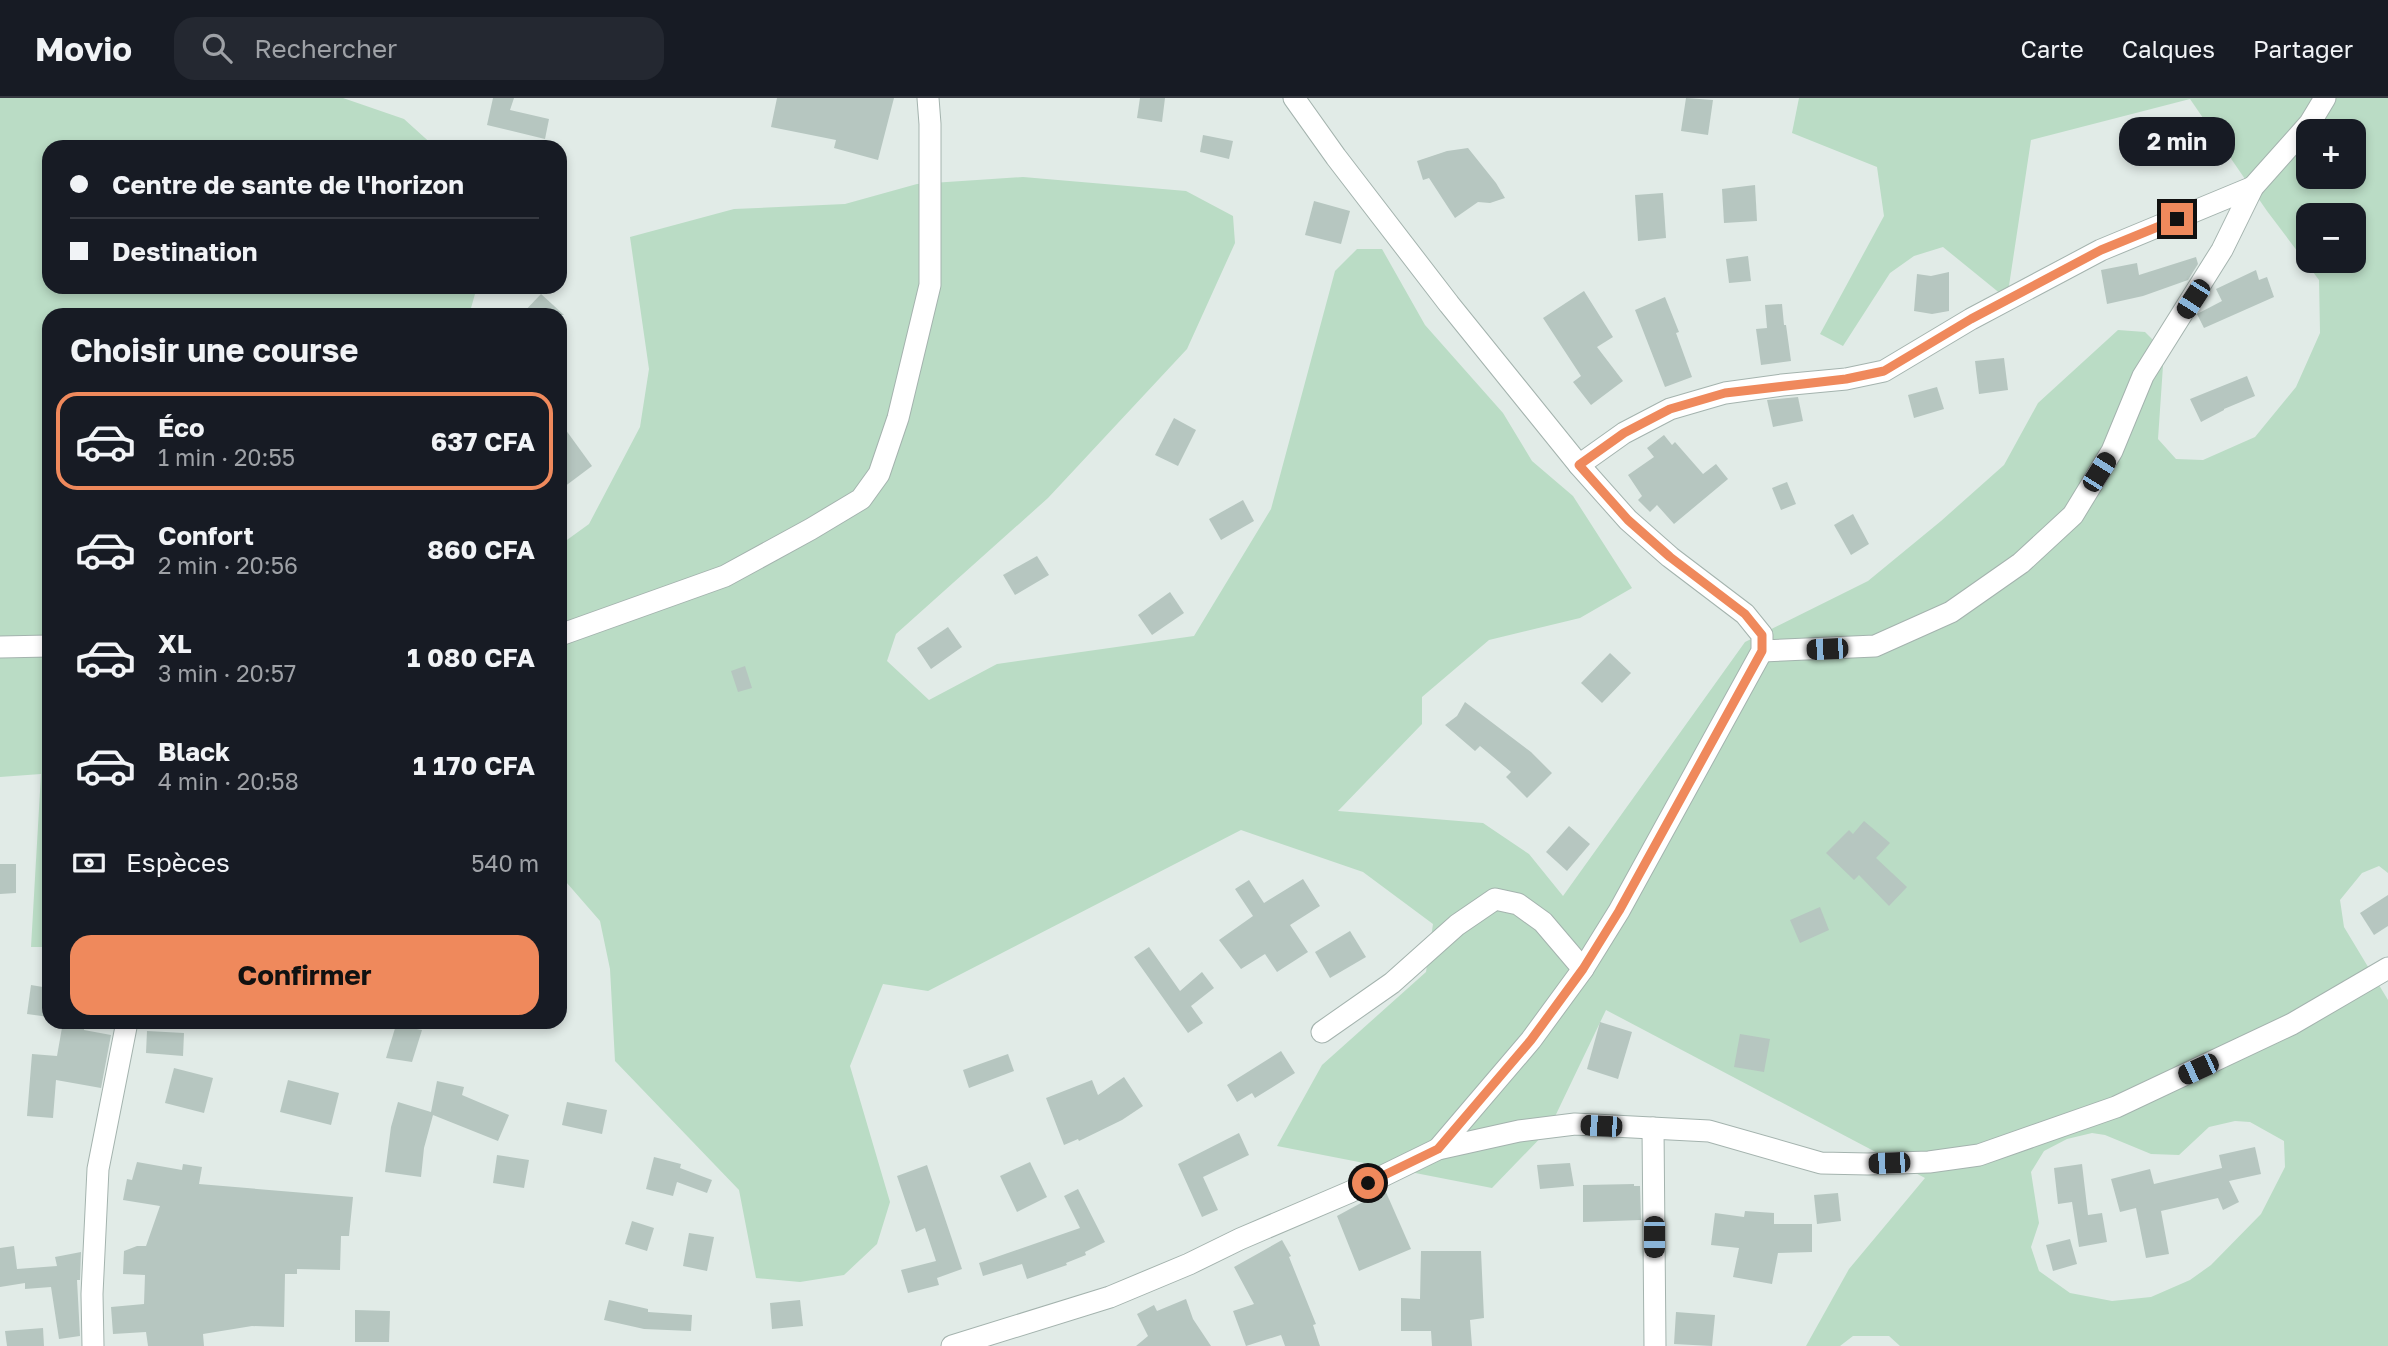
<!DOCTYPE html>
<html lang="fr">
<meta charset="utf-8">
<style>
:root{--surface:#171b24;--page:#242831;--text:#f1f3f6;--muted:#9ea1a6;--line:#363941;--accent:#ef895c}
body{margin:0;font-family:"Golos Text",sans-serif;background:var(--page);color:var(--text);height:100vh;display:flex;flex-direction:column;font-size:26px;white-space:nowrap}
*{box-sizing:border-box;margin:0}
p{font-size:23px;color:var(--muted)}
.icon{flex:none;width:38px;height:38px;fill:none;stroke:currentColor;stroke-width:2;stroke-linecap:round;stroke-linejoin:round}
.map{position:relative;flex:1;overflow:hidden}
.sheet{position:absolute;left:42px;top:210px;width:525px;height:721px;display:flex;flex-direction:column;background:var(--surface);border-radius:21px;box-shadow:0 4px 10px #0003}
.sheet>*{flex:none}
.hud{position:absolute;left:42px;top:42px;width:525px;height:154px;border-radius:21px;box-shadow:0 4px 10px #0003;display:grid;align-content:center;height:154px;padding:0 28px;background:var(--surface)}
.fabs{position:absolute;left:2296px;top:21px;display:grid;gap:14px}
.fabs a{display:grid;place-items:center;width:70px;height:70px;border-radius:14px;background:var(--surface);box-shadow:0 4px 10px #0003;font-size:35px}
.end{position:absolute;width:32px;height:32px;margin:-16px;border:9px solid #ef895c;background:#111;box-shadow:0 0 0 4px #111}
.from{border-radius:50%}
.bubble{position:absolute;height:49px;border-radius:21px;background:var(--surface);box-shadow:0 4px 10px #0003;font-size:23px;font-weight:700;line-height:49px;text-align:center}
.car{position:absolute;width:21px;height:42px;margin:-21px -10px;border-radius:9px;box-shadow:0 0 5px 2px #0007;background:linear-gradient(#222 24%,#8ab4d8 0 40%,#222 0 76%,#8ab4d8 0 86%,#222 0)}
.hud b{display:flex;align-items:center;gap:24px;height:66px;font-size:26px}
.hud b+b{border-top:2px solid var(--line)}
.hud i{width:18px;height:18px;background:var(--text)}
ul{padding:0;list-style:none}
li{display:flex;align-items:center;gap:21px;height:98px;margin:0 14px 10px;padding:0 14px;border:4px solid transparent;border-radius:21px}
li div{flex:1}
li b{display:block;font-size:26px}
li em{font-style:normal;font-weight:700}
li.on{border-color:var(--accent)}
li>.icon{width:63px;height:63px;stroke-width:1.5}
h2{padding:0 28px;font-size:32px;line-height:84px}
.pay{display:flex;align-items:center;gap:18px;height:77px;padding:0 28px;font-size:26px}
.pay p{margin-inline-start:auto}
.action{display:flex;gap:14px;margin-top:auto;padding:14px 28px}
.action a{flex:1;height:80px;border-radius:21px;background:var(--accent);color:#111;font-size:28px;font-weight:700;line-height:80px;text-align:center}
header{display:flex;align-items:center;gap:42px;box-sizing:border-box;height:98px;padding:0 35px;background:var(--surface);border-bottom:2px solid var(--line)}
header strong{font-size:33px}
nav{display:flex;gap:38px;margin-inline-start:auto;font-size:24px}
.search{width:490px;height:63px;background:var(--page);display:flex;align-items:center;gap:18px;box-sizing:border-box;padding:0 24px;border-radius:21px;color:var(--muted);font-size:26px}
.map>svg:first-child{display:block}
.green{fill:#badcc5;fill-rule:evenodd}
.building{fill:#b6c6c0}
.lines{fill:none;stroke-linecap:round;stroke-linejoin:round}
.minor-casing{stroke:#a4b3ae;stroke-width:23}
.minor{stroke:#fff;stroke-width:21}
.route{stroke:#ef895c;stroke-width:9}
</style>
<header>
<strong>Movio</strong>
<div class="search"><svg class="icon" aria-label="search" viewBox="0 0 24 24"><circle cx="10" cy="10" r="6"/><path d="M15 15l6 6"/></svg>Rechercher</div>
<nav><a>Carte</a><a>Calques</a><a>Partager</a></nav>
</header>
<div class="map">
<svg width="2388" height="1248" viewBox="0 0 2388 1248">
<rect width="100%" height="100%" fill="#e1ebe7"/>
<!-- green -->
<g class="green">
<path d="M0,0H343L404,21L435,49H49V189H477L469,217H49V849H31L41,676L0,679Z"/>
<path d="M1799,0H2388V775L2379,768L2362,775L2340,802L2344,829L2388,902V1248H1900L1889,1238H1853L1840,1248H1806L1849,1171L1925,1080L1606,912L1549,1031L1492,1090L1277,1048L1322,967L1426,874L1433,826L1363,774L1241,732L928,893L883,886L850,968L890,1104L877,1146L844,1177L800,1184L756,1180L739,1092L615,963L610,871L600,823L560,777V447L589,426L640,329L649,271L630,139L734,111L845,106L917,86L1023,79L1186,93L1233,118L1235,145L1187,251L1048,400L896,536L887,563L929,602L997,566L1194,538L1271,411L1335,173L1357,151H1382L1425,227L1503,315L1532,363L1573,398L1632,490L1580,520L1489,542L1422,599V626L1338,713L1483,725L1529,756L1563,798L1745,544L1868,483L1941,423L2004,367L2038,305L2118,232L2145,234L2164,253L2158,341L2176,361L2203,362L2255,339L2296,289L2320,235L2319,182L2267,113L2190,1L2031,42L2007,201L1943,149L1914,158L1890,175L1843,248L1820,236L1884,118L1877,69L1792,35ZM2308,33H2354V79H2308ZM2308,117H2354V163H2308ZM2235,1023L2250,1024L2284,1043L2285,1069L2261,1116L2211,1167L2190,1182L2151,1199L2112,1203L2070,1195L2039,1173L2031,1149L2039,1125L2031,1074L2044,1053L2067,1041L2092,1035L2105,1037L2151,1056L2179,1057L2209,1029Z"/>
</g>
<!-- building -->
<g class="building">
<path d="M493,0H514L510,12L549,21L545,41L487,27Z"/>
<path d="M777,0H894L878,62L834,50L836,42L771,29Z"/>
<path d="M1140,0H1165L1162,24L1137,20Z"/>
<path d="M1686,0L1713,2L1708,37L1681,33Z"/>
<path d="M1203,37L1233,43L1229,61L1200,54Z"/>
<path d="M1468,50L1496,85L1505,100L1490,105L1478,104L1455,120L1429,80L1423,82L1417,63L1447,53Z"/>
<path d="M1755,87L1757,123L1724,125L1722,91Z"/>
<path d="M1663,95L1666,140L1638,143L1635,97Z"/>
<path d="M1314,103L1350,113L1341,146L1305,137Z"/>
<path d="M1748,158L1751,183L1729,185L1726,161Z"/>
<path d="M2196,159L2198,166L2188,182L2143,198L2107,206L2101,172L2137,165L2139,177Z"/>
<path d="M2256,172L2259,182L2267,179L2274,199L2204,230L2197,216L2222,203L2216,191Z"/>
<path d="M1949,174V213L1932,216L1914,213L1917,176L1931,178Z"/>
<path d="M1584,193L1613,239L1597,249L1623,283L1591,307L1573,284L1581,278L1543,220Z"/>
<path d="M541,196L564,217H521Z"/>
<path d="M1665,199L1679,234L1676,235L1692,279L1665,289L1635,212Z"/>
<path d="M1782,206L1784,227H1786L1791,263L1761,267L1756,231L1767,230L1765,207Z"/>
<path d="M2004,260L2008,292L1979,296L1975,263Z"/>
<path d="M2247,278L2255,298L2224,311V312L2201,324L2190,301Z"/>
<path d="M1937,289L1944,311L1914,320L1908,297Z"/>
<path d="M1798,299L1803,323L1773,329L1767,302Z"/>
<path d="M1174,320L1196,332L1178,368L1155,357Z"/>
<path d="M560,324L592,368L560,392Z"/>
<path d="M1664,337L1672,347L1675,344L1703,376L1716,366L1728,381L1674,426L1657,407L1650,414L1638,402L1642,398L1628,377L1654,359L1647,350Z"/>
<path d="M1787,384L1796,406L1781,412L1772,390Z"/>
<path d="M1243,402L1254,423L1221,442L1209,421Z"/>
<path d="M1853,416L1869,446L1851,457L1834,427Z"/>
<path d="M1037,458L1049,477L1015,497L1003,477Z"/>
<path d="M1170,494L1184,515L1152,537L1138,517Z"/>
<path d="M948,529L962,549L931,571L917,550Z"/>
<path d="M1610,555L1631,575L1602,605L1581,585Z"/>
<path d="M745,568L752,590L738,594L731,573Z"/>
<path d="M1465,604L1531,654L1552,675L1527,700L1506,679L1511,674L1480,648L1475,653L1445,627L1457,618Z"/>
<path d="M1864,723L1890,745L1876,760L1907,789L1889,808L1859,777L1854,782L1826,755L1849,732L1853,736Z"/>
<path d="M1569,728L1590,746L1567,773L1546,754Z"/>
<path d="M0,766H16V795L0,796Z"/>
<path d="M1303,781L1320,808L1290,827L1308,854L1277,874L1265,856L1241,871L1219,842L1253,818L1235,791L1249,782L1264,805Z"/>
<path d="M2388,797V828L2374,837L2360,815Z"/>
<path d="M1820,809L1829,832L1800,845L1790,822Z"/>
<path d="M1350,833L1366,859L1330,880L1315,854Z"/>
<path d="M1149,849L1180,893L1202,874L1214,890L1191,908L1203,925L1188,935L1134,859Z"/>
<path d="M31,887L49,890V919L27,916Z"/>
<path d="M63,924H85L84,932L111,937L101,990L56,982L53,1020L27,1018L32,956L57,958Z"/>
<path d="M1600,924L1632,934L1618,981L1587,971Z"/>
<path d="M396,927L422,932L412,964L386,960Z"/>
<path d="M147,933L184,935L183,958L146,955Z"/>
<path d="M1740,936L1770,941L1764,974L1734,969Z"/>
<path d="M1281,953L1295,975L1255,1000L1252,995L1237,1004L1227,987Z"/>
<path d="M1008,956L1014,973L969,990L963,972Z"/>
<path d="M174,970L213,980L204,1015L165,1005Z"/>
<path d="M1124,979L1143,1008L1122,1022L1079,1043L1078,1041L1064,1047L1046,1000L1092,982L1098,997Z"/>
<path d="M288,982L339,995L331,1027L280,1014Z"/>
<path d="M437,983L464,989L462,997L509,1017L498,1043L433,1017L424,1050L421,1079L385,1074L391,1029L398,1004L431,1014Z"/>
<path d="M567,1004L607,1012L602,1036L562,1027Z"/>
<path d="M1239,1035L1249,1057L1203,1079L1218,1112L1202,1119L1178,1066Z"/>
<path d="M2255,1049L2261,1076L2229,1083L2239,1104L2223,1112L2218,1100L2161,1113L2169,1156L2146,1160L2136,1110L2120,1114L2111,1081L2150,1071L2154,1086L2222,1070L2219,1057Z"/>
<path d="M497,1057L529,1062L524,1090L493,1085Z"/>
<path d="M654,1059L681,1066L680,1070L712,1082L707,1095L677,1084L673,1098L646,1091Z"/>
<path d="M137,1064L182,1072L183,1066L202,1069L199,1086L353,1099L349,1138H341L340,1172L297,1171V1176H285L284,1229L252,1228L203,1236L204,1248H148L146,1234L113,1236L111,1209L144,1206L145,1177L123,1176L124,1153L137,1148H146L160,1108L123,1102L127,1081L132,1082Z"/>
<path d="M1030,1064L1047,1099L1017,1114L1000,1078Z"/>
<path d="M1570,1065L1574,1088L1540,1091L1537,1067Z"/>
<path d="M2082,1066L2088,1117L2102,1115L2107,1144L2079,1149L2072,1104L2058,1106L2054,1070Z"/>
<path d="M927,1067L962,1171L937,1180L939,1187L908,1195L901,1172L936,1163L925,1130L916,1134L897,1078Z"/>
<path d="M1634,1086V1088H1640L1641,1122L1583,1124V1087Z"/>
<path d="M1078,1091L1105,1144L1085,1154L1086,1157L1066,1165L1067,1167L1027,1181L1022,1166L983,1178L979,1165L1080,1130L1064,1098Z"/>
<path d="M1385,1092L1411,1151L1359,1173L1337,1118Z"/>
<path d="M1838,1095L1841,1123L1817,1126L1814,1097Z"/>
<path d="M1745,1113L1774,1115V1126H1812V1154L1778,1155L1772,1186L1733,1179L1739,1150L1711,1147L1715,1115L1744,1119Z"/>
<path d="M632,1123L654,1130L647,1153L625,1146Z"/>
<path d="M689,1135L714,1139L707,1173L683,1168Z"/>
<path d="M2070,1141L2077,1166L2053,1173L2046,1147Z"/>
<path d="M1282,1142L1291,1158L1289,1159L1316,1226L1313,1227L1320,1248H1285L1281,1237L1246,1248L1233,1213L1254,1206L1234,1169Z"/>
<path d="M14,1148L17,1171L57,1168L55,1159L81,1154L80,1182H77L80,1238L59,1241L51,1189L25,1191V1185L0,1189V1150Z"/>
<path d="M1421,1153H1481L1484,1220L1470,1222L1472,1248H1432L1431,1233H1401V1200L1420,1201Z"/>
<path d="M1186,1201L1193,1221L1211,1248H1136L1148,1238L1137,1216L1154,1207L1157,1213Z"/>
<path d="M609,1202L648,1211V1214L692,1217L691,1233L644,1231L604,1222Z"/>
<path d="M800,1202L803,1228L772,1231L770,1205Z"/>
<path d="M355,1212L390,1213L389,1244H355Z"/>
<path d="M1676,1214L1715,1217L1712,1248L1674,1246Z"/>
<path d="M43,1230L44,1248H7L5,1233Z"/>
</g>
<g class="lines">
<!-- minor casing -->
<g class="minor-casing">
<g id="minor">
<path d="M1294,0L1336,59L1449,206L1579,367L1628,422L1670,459L1745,516L1762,537V553L1619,813L1583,871L1531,942L1438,1051"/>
<path d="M1579,367L1624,335L1670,311L1725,295L1782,287L1846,281L1884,273L1971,221L2101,152L2253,89"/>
<path d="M560,537L725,478L811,431L861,401L879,376L898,320L930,187V26L928,0"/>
<path d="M0,549L49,548"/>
<path d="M1762,553L1875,548L1951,514L2021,465L2073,417L2112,353L2143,278L2222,152L2253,89L2310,25L2325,0"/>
<path d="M1322,934L1392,885L1457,827L1495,801L1518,806L1543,824L1583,871"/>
<path d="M1653,1030L1655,1248"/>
<path d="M93,1248L92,1196L98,1071L127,924"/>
<path d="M952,1248L1110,1199L1189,1166L1240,1141L1350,1094L1438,1051L1519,1033L1575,1026L1709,1033L1821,1065L1868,1066L1929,1064L1979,1057L2116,1009L2292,926L2388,870"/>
</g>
</g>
<!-- minor -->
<use href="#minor" class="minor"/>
</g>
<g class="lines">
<!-- route -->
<path class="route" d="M1368,1085L1438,1051L1531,942L1583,871L1619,813L1762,553V537L1745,516L1670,459L1628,422L1579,367L1624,335L1670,311L1725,295L1846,281L1884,273L1971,221L2101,152L2177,121"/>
</g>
</svg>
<div class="fabs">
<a>+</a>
<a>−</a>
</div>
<i class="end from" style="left:1368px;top:1085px"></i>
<i class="end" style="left:2177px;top:121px"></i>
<div class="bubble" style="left:2119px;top:19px;width:116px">2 min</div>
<i class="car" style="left:2193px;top:201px;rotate:213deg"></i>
<i class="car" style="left:2099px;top:374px;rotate:32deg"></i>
<i class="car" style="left:1827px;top:551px;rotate:268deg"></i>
<i class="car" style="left:2198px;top:971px;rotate:245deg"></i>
<i class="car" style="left:1601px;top:1028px;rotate:273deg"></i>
<i class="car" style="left:1889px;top:1065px;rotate:268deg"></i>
<i class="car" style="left:1654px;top:1139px;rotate:180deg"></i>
<div class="hud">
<b><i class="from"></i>Centre de sante de l'horizon</b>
<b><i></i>Destination</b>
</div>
<section class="sheet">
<h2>Choisir une course</h2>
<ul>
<li class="on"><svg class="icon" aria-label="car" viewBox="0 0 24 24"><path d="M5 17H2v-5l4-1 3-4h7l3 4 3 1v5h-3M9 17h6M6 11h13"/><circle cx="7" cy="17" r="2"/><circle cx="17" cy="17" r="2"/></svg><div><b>Éco</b><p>1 min · 20:55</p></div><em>637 CFA</em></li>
<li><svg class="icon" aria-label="car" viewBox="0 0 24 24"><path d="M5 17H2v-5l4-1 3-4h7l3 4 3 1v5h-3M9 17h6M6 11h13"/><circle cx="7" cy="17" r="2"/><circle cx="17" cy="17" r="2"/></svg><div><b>Confort</b><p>2 min · 20:56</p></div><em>860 CFA</em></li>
<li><svg class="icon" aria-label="car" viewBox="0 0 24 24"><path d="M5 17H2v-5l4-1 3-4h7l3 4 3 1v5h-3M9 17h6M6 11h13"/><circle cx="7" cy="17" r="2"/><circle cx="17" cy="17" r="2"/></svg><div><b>XL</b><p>3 min · 20:57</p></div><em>1 080 CFA</em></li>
<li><svg class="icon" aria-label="car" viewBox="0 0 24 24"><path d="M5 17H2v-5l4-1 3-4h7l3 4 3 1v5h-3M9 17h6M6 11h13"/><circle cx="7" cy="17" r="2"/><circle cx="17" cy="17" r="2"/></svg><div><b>Black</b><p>4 min · 20:58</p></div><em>1 170 CFA</em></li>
</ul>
<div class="pay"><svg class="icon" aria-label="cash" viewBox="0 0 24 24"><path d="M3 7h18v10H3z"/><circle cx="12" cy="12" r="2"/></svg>Espèces<p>540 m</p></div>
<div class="action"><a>Confirmer</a></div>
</section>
</div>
